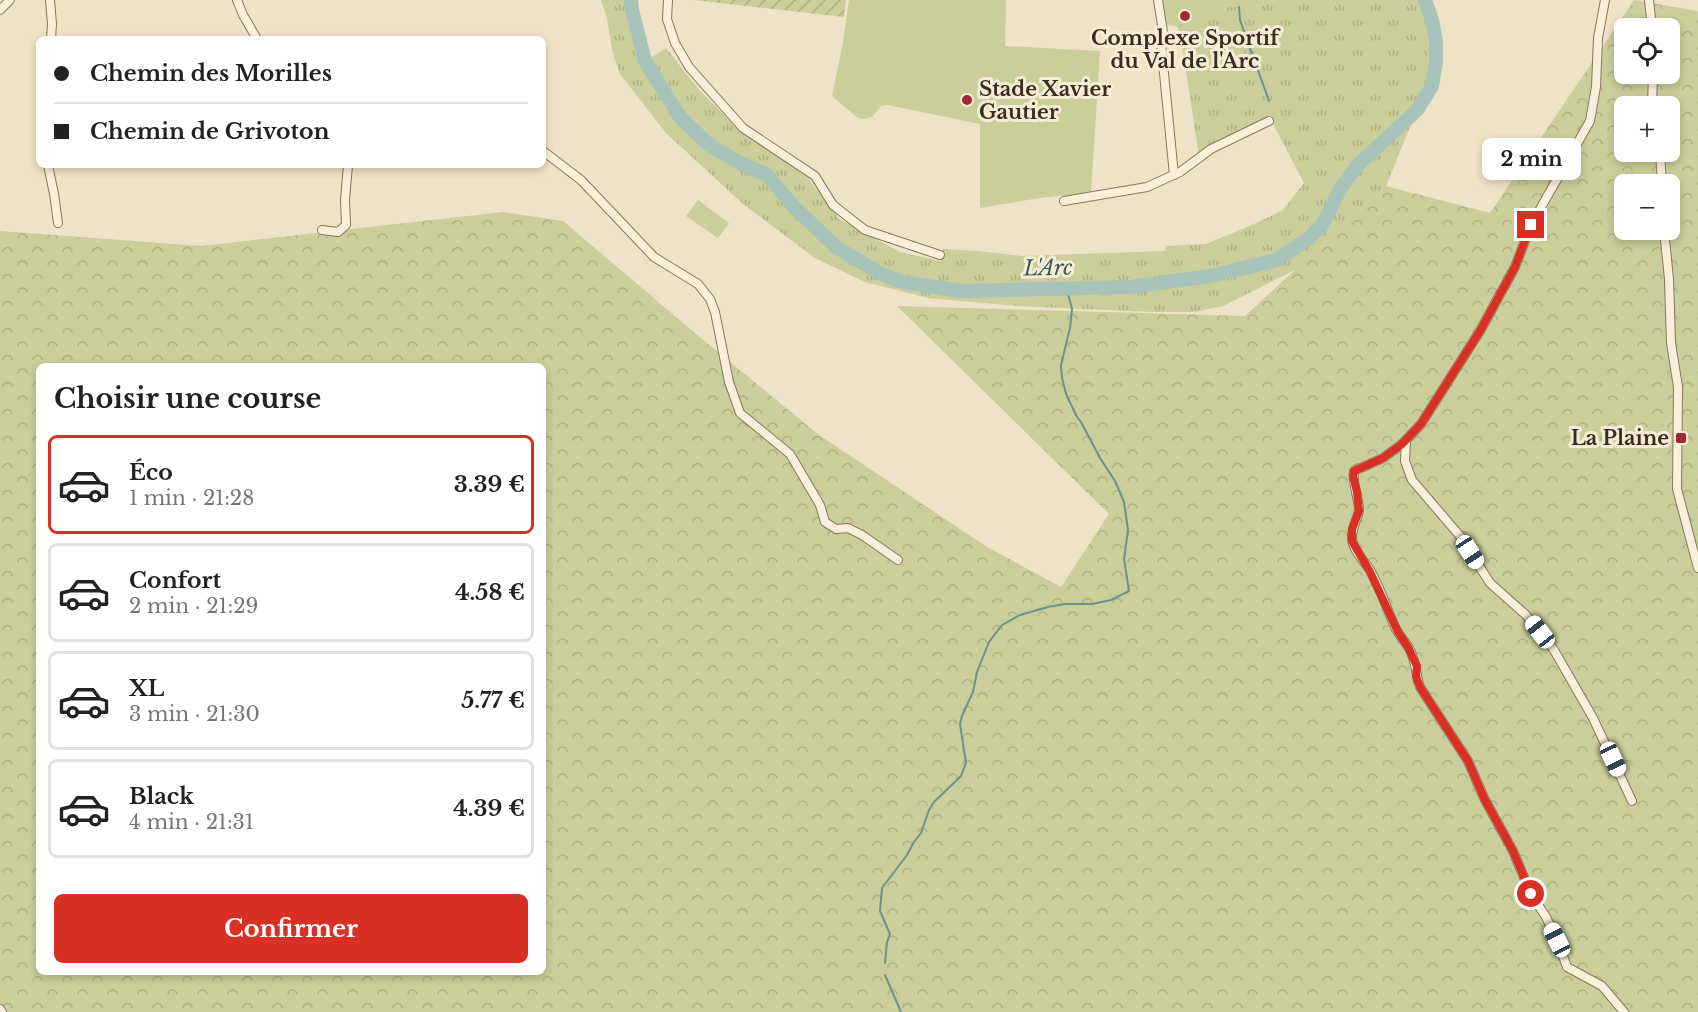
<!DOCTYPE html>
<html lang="fr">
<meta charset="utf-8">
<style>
:root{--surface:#fff;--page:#f2f2f2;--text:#222;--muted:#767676;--line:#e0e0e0;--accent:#d93025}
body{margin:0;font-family:"Libre Baskerville",serif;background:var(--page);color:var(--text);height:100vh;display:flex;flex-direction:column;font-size:22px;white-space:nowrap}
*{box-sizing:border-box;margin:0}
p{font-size:20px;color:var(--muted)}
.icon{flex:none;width:33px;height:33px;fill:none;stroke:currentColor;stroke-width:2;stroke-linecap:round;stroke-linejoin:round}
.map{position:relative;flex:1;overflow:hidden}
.drawer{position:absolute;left:36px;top:363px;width:510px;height:612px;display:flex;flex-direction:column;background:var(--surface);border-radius:9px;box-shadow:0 3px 9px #0003}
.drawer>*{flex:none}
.top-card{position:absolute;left:36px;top:36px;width:510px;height:132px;border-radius:9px;box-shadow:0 3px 9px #0003;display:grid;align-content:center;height:132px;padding:0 18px;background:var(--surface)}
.fabs{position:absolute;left:1614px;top:18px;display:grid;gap:12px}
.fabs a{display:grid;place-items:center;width:66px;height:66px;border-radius:9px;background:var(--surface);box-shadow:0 3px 9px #0003;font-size:30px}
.end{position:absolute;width:27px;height:27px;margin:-14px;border:8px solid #d93025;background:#fff;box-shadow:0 0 0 3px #fff}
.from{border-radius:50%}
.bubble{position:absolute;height:42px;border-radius:9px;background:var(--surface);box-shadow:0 3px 9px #0003;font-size:20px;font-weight:700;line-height:42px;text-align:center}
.car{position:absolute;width:18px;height:36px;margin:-18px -9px;border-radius:8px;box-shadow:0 0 4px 2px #0007;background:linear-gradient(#fff 24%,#345 0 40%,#fff 0 76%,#345 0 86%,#fff 0)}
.top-card b{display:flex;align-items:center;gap:21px;height:57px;font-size:22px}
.top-card b+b{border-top:2px solid var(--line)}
.top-card i{width:15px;height:15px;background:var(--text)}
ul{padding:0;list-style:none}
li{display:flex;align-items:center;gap:18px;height:99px;margin:0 12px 9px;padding:0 6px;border:3px solid var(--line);border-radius:9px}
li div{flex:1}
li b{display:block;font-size:22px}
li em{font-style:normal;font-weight:700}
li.active{border-color:var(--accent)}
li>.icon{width:54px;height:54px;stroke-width:1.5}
h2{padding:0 18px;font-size:27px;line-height:72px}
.cta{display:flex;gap:12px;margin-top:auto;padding:12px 18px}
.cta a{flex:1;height:69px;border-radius:9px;background:var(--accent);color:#fff;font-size:24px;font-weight:700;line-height:69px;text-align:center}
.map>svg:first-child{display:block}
.grass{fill:#c9ce9a}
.forest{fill:url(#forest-crowns);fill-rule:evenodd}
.park{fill:url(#park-tufts)}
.garden{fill:url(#garden-furrows)}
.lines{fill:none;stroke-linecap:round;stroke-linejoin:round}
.stream{stroke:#6e9288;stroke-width:2}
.river{stroke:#a8c3ba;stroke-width:14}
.street-casing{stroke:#8c745b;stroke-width:10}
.street{stroke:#faf0da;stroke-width:8}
.route{stroke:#d93025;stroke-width:8}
.poi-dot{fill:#9c2a2e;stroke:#f7ecd6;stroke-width:2}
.labels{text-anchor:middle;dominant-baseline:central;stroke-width:6;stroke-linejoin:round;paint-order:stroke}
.poi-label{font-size:20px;font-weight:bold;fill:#3c2c1f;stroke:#f7ecd6}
.water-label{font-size:21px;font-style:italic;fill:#2e5c58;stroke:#f7ecd6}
</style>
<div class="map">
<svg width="1698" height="1012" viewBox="0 0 1698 1012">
<defs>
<pattern id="forest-crowns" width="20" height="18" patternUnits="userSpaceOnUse" patternTransform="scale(1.5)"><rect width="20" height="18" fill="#c9ce9a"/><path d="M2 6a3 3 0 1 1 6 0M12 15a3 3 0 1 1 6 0" fill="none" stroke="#aeb184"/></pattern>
<pattern id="park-tufts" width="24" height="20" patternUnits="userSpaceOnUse" patternTransform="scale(1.5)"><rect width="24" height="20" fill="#c9ce9a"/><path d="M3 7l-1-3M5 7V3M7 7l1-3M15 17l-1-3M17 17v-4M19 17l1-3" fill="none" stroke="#aeb184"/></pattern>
<pattern id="garden-furrows" width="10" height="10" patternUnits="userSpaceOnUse" patternTransform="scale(1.5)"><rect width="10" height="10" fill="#c9ce9a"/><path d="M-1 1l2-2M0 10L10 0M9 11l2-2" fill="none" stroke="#aeb184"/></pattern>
</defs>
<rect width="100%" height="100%" fill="#efe2c7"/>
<!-- grass -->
<g class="grass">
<path d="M849,0H1006L1005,46L1100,51L1091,193L1039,198L980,208V124L888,105L881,106L872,117L863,119L858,118L832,96L843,42Z"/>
<path d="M1163,0H1277L1256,7H1228L1176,26L1167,25Z"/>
<path d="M698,200L729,223L718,238L686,216Z"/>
</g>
<!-- forest -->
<path class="forest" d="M1634,0L1698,11V1012H0V231L201,246L503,212L563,221L702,339L819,435L987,547L1061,587L1109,514L897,306L1245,316L1386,186L1490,213ZM1624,28H1670V74H1624ZM1624,106H1670V152H1624ZM1624,184H1670V230H1624ZM39,366H543V972H39Z"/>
<!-- park -->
<path class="park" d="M601,0H631L632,10L645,61L666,48L700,91L739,130L807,177L839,219L900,252L941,261L943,249L977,251L1022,256L1165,251L1166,246L1206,244L1252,225L1283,210L1304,183L1273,124L1269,122L1199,156L1180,32L1176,26L1228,7H1256L1277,0H1425L1432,20L1436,41V62L1432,86L1417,110L1386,186L1295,270L1223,306L1194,312H1153L1017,306L928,298L865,282L815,258L743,204L666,133L620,74L612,50L607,18Z"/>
<!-- garden -->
<path class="garden" d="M692,0H846L844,17Z"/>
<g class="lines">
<!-- stream -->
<g class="stream">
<path d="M1239,7L1240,20L1269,101"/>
<path d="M885,963L887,942L890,934L880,911L882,888L907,855L914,842L921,833L929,810L934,802L961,776L966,763L960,724L962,716L973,692L977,672L989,642L1002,625L1020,615L1048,607L1065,604H1092L1111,600L1129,591L1124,559L1128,530L1124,502L1115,481L1100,458L1081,422L1077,417L1066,394L1062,378L1061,365L1070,328L1072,309L1067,289"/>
<path d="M885,975L901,1012"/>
</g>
<!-- river -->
<path class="river" d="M631,0L632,10L645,61L680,117L708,144L740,163L767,175L794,207L836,247L881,274L902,282L961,291L1129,287L1211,276L1277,260L1309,238L1323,224L1339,191L1347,179L1357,166L1417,110L1432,86L1436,63V41L1432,20L1425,0"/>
<!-- street casing -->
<g class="street-casing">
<g id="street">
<path d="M50,0L52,24L51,39"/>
<path d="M237,0L243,15L257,39"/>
<path d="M668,0L667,19L675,43L689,67L743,128L815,176L833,205L865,230L940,255"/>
<path d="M1158,0L1164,38L1161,43L1174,175"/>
<path d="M1605,0L1598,38L1596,87L1590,121L1531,225L1515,267L1480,331L1421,424L1402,444L1383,458L1354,471C1352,481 1358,497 1359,508C1359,518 1351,527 1352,539C1353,550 1364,561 1370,570C1381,589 1387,610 1396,629C1400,636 1405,642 1409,648C1417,663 1415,673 1420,687L1468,761L1484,798L1513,851L1531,894L1546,917L1557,940L1567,967L1602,986L1624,1012"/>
<path d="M1649,0L1652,28"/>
<path d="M0,10L10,0"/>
<path d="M1652,106L1653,74"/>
<path d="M543,151L581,180L654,257L698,284L710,299L715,312L729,382L740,413L790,454L820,505L825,522L836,529L848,528L862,535L898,560"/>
<path d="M1660,152L1662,184"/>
<path d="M48,165L54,194L58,223"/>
<path d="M1064,201L1147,187L1180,172L1211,149L1269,121"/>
<path d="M322,230L338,232L346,225L345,200L348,165"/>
<path d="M1664,230L1669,279L1671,343L1678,387L1677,489L1698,568"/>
<path d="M1406,441L1405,461L1412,480L1460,536L1490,583L1526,615L1554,650L1593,718L1632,801"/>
<path d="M0,1009L2,1012"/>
</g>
</g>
<!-- street -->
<use href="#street" class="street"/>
</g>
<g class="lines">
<!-- route -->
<path class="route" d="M1531,225L1515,267L1480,331L1421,424L1402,444L1383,458L1354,471L1353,476L1357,492L1359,511L1352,529V541L1370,572L1398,632L1408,647L1413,658L1417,666L1416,676L1420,687L1468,761L1484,798L1513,851L1531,894"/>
</g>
<!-- markers -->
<g class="poi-dot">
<circle cx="1185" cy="16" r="6"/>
<circle cx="967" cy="100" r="6"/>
<rect x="1675" y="432" width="12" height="12" rx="3"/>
</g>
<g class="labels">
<!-- poi labels -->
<g class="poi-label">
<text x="1185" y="38">Complexe Sportif<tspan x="1185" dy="23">du Val de l'Arc</tspan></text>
<text x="979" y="89" text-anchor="start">Stade Xavier<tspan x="979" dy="23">Gautier</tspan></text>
<text x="1669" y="438" text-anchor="end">La Plaine</text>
</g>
<!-- water labels -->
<g class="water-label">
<text transform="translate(1048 268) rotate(-1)">L'Arc</text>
</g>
</g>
</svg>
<div class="fabs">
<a><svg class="icon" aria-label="locate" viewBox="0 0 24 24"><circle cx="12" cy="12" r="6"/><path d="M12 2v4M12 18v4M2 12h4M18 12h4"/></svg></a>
<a>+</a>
<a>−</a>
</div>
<i class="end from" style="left:1531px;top:894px"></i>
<i class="end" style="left:1531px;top:225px"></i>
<div class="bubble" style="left:1482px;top:138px;width:99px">2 min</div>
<i class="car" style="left:1470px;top:552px;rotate:147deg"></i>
<i class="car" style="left:1540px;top:632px;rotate:322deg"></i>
<i class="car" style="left:1613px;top:759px;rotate:155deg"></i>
<i class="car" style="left:1557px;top:940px;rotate:333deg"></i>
<div class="top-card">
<b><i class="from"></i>Chemin des Morilles</b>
<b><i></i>Chemin de Grivoton</b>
</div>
<section class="drawer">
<h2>Choisir une course</h2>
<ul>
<li class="active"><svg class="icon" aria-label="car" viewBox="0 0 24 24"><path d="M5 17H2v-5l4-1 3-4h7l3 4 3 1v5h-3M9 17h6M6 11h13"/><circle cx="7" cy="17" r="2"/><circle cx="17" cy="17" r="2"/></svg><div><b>Éco</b><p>1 min · 21:28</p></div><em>3.39 €</em></li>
<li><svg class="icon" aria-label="car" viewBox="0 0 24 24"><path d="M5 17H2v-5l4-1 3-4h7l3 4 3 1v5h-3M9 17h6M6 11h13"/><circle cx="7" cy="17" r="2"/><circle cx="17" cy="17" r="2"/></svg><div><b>Confort</b><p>2 min · 21:29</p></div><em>4.58 €</em></li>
<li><svg class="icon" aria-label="car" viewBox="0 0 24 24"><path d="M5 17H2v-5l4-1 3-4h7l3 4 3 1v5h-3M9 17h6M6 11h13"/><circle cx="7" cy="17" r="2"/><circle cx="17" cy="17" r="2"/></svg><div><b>XL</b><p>3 min · 21:30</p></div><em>5.77 €</em></li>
<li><svg class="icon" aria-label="car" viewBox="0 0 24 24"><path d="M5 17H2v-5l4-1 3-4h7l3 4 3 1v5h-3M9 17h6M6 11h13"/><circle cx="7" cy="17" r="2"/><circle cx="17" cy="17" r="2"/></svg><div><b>Black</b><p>4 min · 21:31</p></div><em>4.39 €</em></li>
</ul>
<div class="cta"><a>Confirmer</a></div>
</section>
</div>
